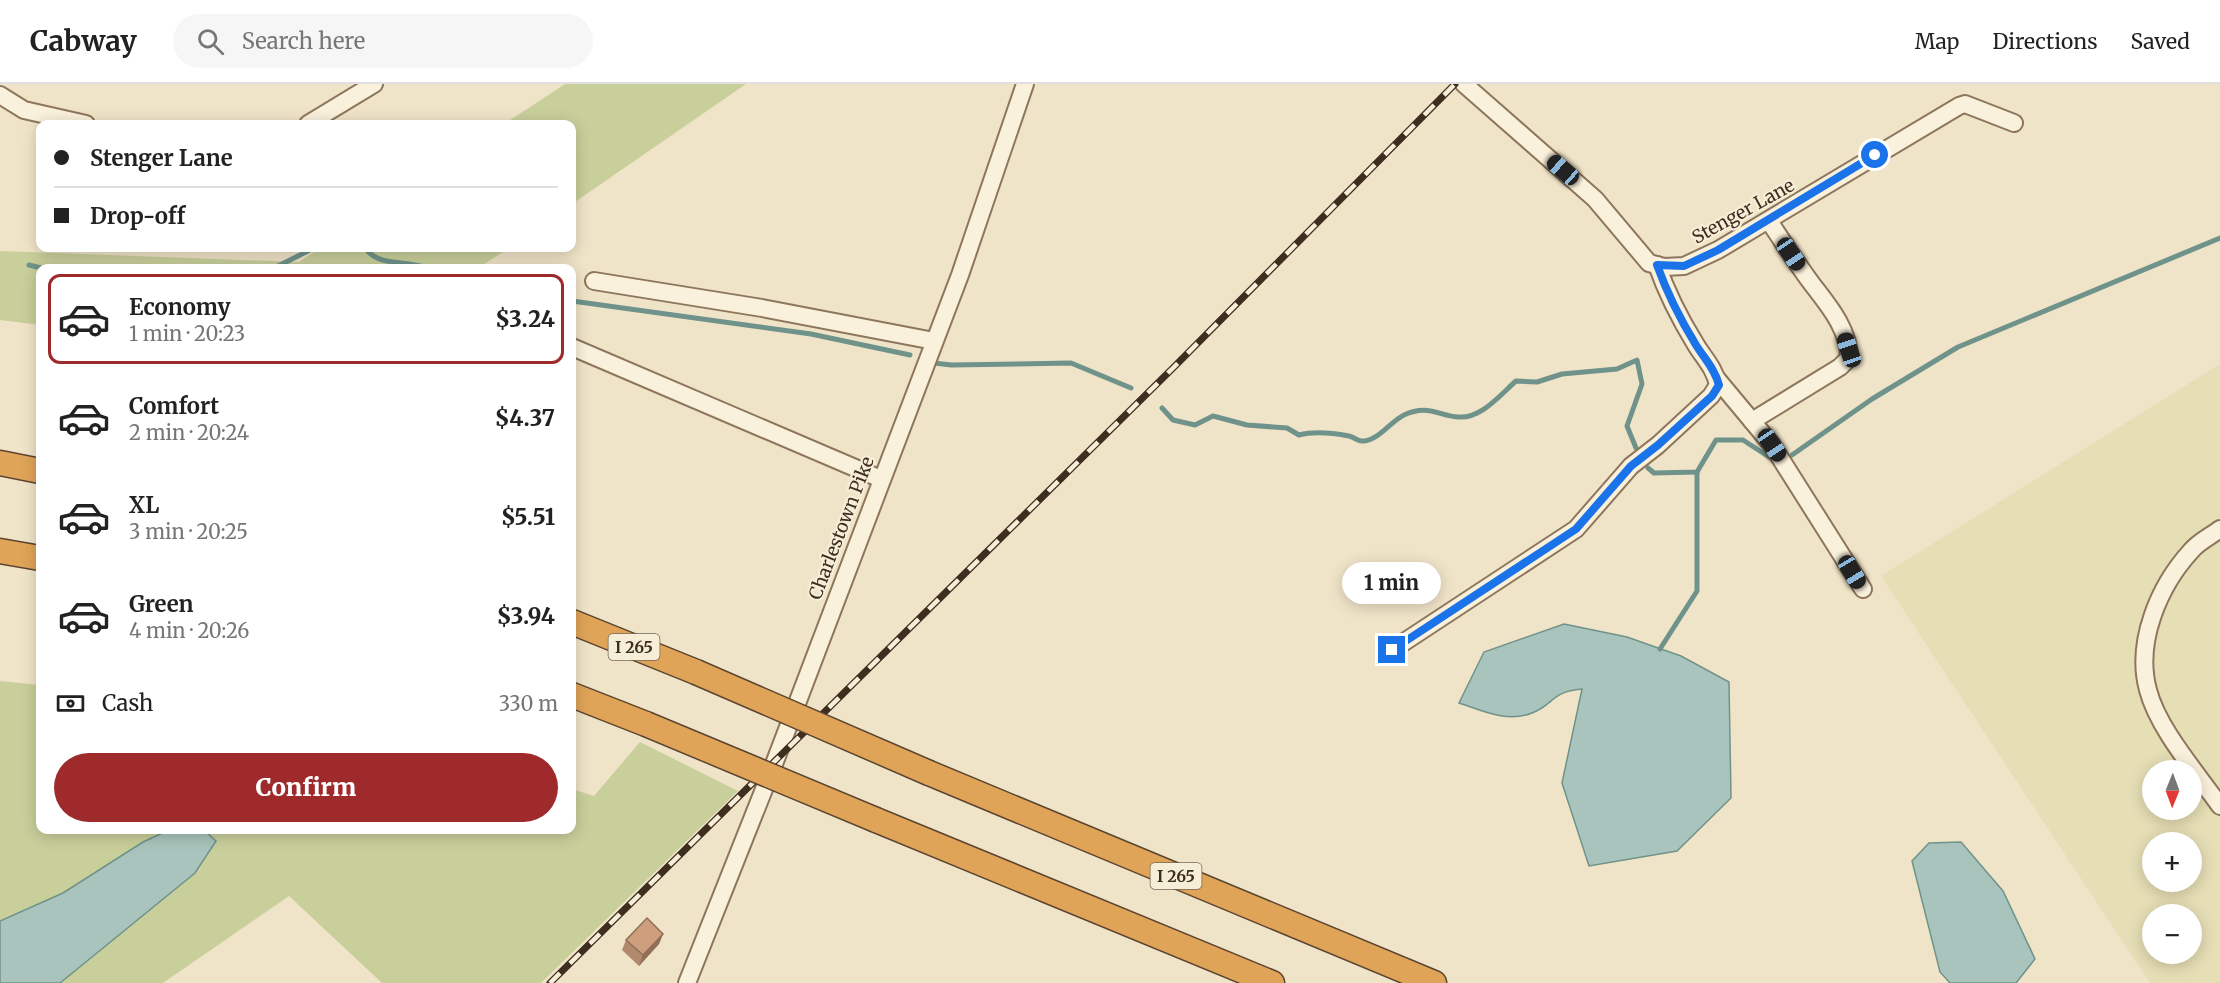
<!DOCTYPE html>
<meta charset="utf-8">
<style>
:root{--surface:#fff;--page:#f6f6f6;--text:#222;--muted:#767676;--line:#e0e0e0;--accent:#9e2a2b}
body{margin:0;font-family:Merriweather,serif;background:var(--page);color:var(--text);height:100vh;display:flex;flex-direction:column;font-size:22px;white-space:nowrap}
*{box-sizing:border-box;margin:0}
p{font-size:20px;color:var(--muted)}
.icon{flex:none;width:33px;height:33px;fill:none;stroke:currentColor;stroke-width:2;stroke-linecap:round;stroke-linejoin:round}
.map{position:relative;flex:1;overflow:hidden}
.drawer{position:absolute;left:36px;top:180px;width:540px;height:570px;display:flex;flex-direction:column;background:var(--surface);border-radius:12px;box-shadow:0 3px 15px #0003}
.drawer>*{flex:none}
.banner{position:absolute;left:36px;top:36px;width:540px;height:132px;border-radius:12px;box-shadow:0 3px 15px #0003;display:grid;align-content:center;height:132px;padding:0 18px;background:var(--surface)}
.needle{width:39px;rotate:181deg}
.buttons{position:absolute;left:2142px;top:676px;display:grid;gap:12px}
.buttons a{display:grid;place-items:center;width:60px;height:60px;border-radius:50%;background:var(--surface);box-shadow:0 3px 15px #0003;font-size:30px}
.end{position:absolute;width:27px;height:27px;margin:-14px;border:8px solid #1a73e8;background:#fff;box-shadow:0 0 0 3px #fff}
.from{border-radius:50%}
.bubble{position:absolute;height:42px;border-radius:21px;background:var(--surface);box-shadow:0 3px 15px #0003;font-size:20px;font-weight:800;line-height:42px;text-align:center}
.car{position:absolute;width:18px;height:36px;margin:-18px -9px;border-radius:8px;box-shadow:0 0 4px 2px #0007;background:linear-gradient(#222 24%,#8ab4d8 0 40%,#222 0 76%,#8ab4d8 0 86%,#222 0)}
.banner b{display:flex;align-items:center;gap:21px;height:57px;font-size:22px}
.banner b+b{border-top:2px solid var(--line)}
.banner i{width:15px;height:15px;background:var(--text)}
ul{padding:10px 0 0;list-style:none}
li{display:flex;align-items:center;gap:18px;height:90px;margin:0 12px 9px;padding:0 6px;border:3px solid transparent;border-radius:12px}
li div{flex:1}
li b{display:block;font-size:22px}
li em{font-style:normal;font-weight:800}
li.selected{border-color:var(--accent)}
li>.icon{width:54px;height:54px;stroke-width:1.5}
.pay{display:flex;align-items:center;gap:15px;height:66px;padding:0 18px;font-size:22px}
.pay p{margin-inline-start:auto}
.cta{display:flex;gap:12px;margin-top:auto;padding:12px 18px}
.cta a{flex:1;height:69px;border-radius:36px;background:var(--accent);color:#fff;font-size:24px;font-weight:800;line-height:69px;text-align:center}
header{display:flex;align-items:center;gap:36px;box-sizing:border-box;height:84px;padding:0 30px;background:var(--surface);border-bottom:2px solid var(--line)}
header strong{font-size:28px}
nav{display:flex;gap:33px;margin-inline-start:auto;font-size:21px}
.search{width:420px;height:54px;background:var(--page);display:flex;align-items:center;gap:15px;box-sizing:border-box;padding:0 21px;border-radius:33px;color:var(--muted);font-size:22px}
.map>svg:first-child{display:block}
.farmland{fill:#e6deb5;fill-rule:evenodd}
.green{fill:#c9cf9b}
.water{fill:#a9c4bc;stroke:#6f938a;stroke-width:1.5}
.lines{fill:none;stroke-linecap:round;stroke-linejoin:round}
.stream{stroke:#6f938a;stroke-width:5}
.minor-casing{stroke:#8d765c;stroke-width:20}
.highway-casing{stroke:#5b4430;stroke-width:27}
.minor{stroke:#faf1dc;stroke-width:16}
.highway{stroke:#e0a458;stroke-width:24}
.rail-casing{stroke:#3d2e20;stroke-width:7}
.rail{stroke:#f7eed8;stroke-width:4.5;stroke-dasharray:14;stroke-linecap:butt}
.highway-bridge-casing{stroke:#5b4430;stroke-width:27;stroke-linecap:butt}
.highway-bridge{stroke:#e0a458;stroke-width:24}
.wall{fill:#b2896c}
.shaded-wall{fill:#916f58}
.building{fill:#cf9f7d;stroke:#916f58;stroke-width:1.5}
.route{stroke:#1a73e8;stroke-width:8}
.labels{text-anchor:middle;dominant-baseline:central;stroke-width:4.5;stroke-linejoin:round;paint-order:stroke}
.shield{fill:#f7eed8;stroke:#756857;stroke-width:1.5}
.shield-label{font-size:16px;font-weight:bold;fill:#3d2e20}
.street-label{font-size:18px;fill:#3d2e20;stroke:#f7eed8}
</style>
<header>
<strong>Cabway</strong>
<div class="search"><svg class="icon" aria-label="search" viewBox="0 0 24 24"><circle cx="10" cy="10" r="6"/><path d="M15 15l6 6"/></svg>Search here</div>
<nav><a>Map</a><a>Directions</a><a>Saved</a></nav>
</header>
<div class="map">
<svg width="2220" height="899" viewBox="0 0 2220 899">
<rect width="100%" height="100%" fill="#f0e4c8"/>
<!-- farmland -->
<path class="farmland" d="M2220,280V899H2150L1881,492ZM2152,687H2192V726H2152ZM2152,759H2192V798H2152ZM2152,831H2192V870H2152Z"/>
<!-- green -->
<g class="green">
<path d="M565,0H746L572,120V40H504Z"/>
<path d="M320,164H509L478,184H40V241L0,236V167L299,178Z"/>
<path d="M0,597L40,601V746H572V705L594,712L640,658L738,707L541,899H382L289,812L163,899H0Z"/>
</g>
<!-- water -->
<g class="water">
<path d="M1564,540L1627,553L1681,572L1729,598L1731,714L1677,767L1589,782L1562,699L1582,605C1550,608 1555,620 1532,629C1507,639 1483,627 1459,619L1484,568Z"/>
<path d="M169,746H204L216,757L195,789L60,899H0V837L63,809L143,758Z"/>
<path d="M1961,758L2003,807L2035,875L2016,899H1950L1940,888L1912,777L1929,759Z"/>
</g>
<g class="lines">
<!-- stream -->
<g class="stream">
<path d="M365,164C380,184 405,175 426,184"/>
<path d="M29,181L41,184"/>
<path d="M274,184L314,164"/>
<path d="M572,217L811,250L910,271"/>
<path d="M934,279L951,281L1071,279L1131,304"/>
<path d="M1162,324L1173,336L1195,341L1213,332L1247,341L1287,344L1299,351C1314,347 1333,349 1349,352C1354,353 1357,357 1362,357C1377,358 1391,337 1404,331C1427,320 1437,331 1458,333C1481,335 1500,311 1516,297L1537,298L1562,290L1617,285L1637,276L1642,300L1627,342L1636,364"/>
<path d="M1792,371L1872,315L1958,263L2220,154"/>
<path d="M1648,384L1654,389L1697,388L1716,356H1743L1769,373"/>
<path d="M1660,565L1697,507V388"/>
</g>
<!-- minor casing -->
<g class="minor-casing">
<g id="minor">
<path d="M1464,0L1595,115L1649,179L1664,183L1684,182L1718,166L1959,22L1965,20L2014,39"/>
<path d="M0,11L24,26L86,40"/>
<path d="M308,40L374,0"/>
<path d="M594,197L762,224L934,257"/>
<path d="M572,263L881,395"/>
<path d="M1717,295L1772,361L1863,505"/>
<path d="M1752,337L1840,283L1849,274C1849,245 1828,221 1812,200C1797,180 1783,158 1769,137"/>
<path d="M2220,445C2211,452 2198,458 2191,467C2159,502 2135,558 2148,606C2158,645 2197,689 2220,722"/>
<path d="M1392,566L1576,445L1631,382L1658,361L1711,312L1718,301C1715,285 1704,274 1696,261C1680,235 1667,210 1657,181"/>
<path d="M687,899L774,680L960,191L1025,0"/>
</g>
</g>
<!-- highway casing -->
<g class="highway-casing">
<g id="highway">
<path d="M0,379L40,387"/>
<path d="M0,467L40,474"/>
<path d="M572,538L696,588"/>
<path d="M572,611L646,640"/>
<path d="M929,689L1434,899"/>
<path d="M876,736L1272,899"/>
</g>
</g>
<!-- minor -->
<use href="#minor" class="minor"/>
<!-- highway -->
<use href="#highway" class="highway"/>
<!-- rail casing -->
<g class="rail-casing">
<path id="rail" d="M550,899L1173,284L1455,0"/>
</g>
<!-- rail -->
<use href="#rail" class="rail"/>
<!-- highway-bridge casing -->
<g class="highway-bridge-casing">
<g id="highway-bridge">
<path d="M696,588L929,689"/>
<path d="M646,640L876,736"/>
</g>
</g>
<!-- highway-bridge -->
<use href="#highway-bridge" class="highway-bridge"/>
</g>
<!-- wall -->
<path class="wall" d="M663,850L659,860L639,882L622,866L626,856Z"/>
<!-- shaded-wall -->
<path class="shaded-wall" d="M663,850L659,860L639,882L643,871Z"/>
<!-- building -->
<path class="building" d="M647,834L663,850L643,871L626,856Z"/>
<g class="lines">
<!-- route -->
<path class="route" d="M1392,566L1576,445L1631,382L1658,361L1712,312L1719,301C1715,285 1704,274 1696,261C1680,235 1667,209 1657,181L1684,182L1718,166L1875,71"/>
</g>
<g class="labels">
<!-- shield labels -->
<g class="shield">
<rect x="608.5" y="550" width="51" height="26" rx="4.5"/>
<rect x="1150.5" y="779" width="51" height="26" rx="4.5"/>
</g>
<g class="shield-label">
<text x="634" y="563">I 265</text>
<text x="1176" y="792">I 265</text>
</g>
<!-- street labels -->
<g class="street-label">
<text transform="translate(1743 127) rotate(-29)">Stenger Lane</text>
<text transform="translate(841 444) rotate(-69)">Charlestown Pike</text>
</g>
</g>
</svg>
<div class="buttons">
<a><svg class="needle" viewBox="-14 -14 28 28"><path d="M0-13l5 13h-10z" fill="#e53935"/><path d="M0 13l5-13h-10z" fill="#767676"/></svg></a>
<a>+</a>
<a>−</a>
</div>
<i class="end from" style="left:1875px;top:71px"></i>
<i class="end" style="left:1392px;top:566px"></i>
<div class="bubble" style="left:1342px;top:478px;width:99px">1 min</div>
<i class="car" style="left:1563px;top:86px;rotate:311deg"></i>
<i class="car" style="left:1791px;top:170px;rotate:146deg"></i>
<i class="car" style="left:1849px;top:266px;rotate:341deg"></i>
<i class="car" style="left:1772px;top:361px;rotate:146deg"></i>
<i class="car" style="left:1852px;top:488px;rotate:149deg"></i>
<div class="banner">
<b><i class="from"></i>Stenger Lane</b>
<b><i></i>Drop-off</b>
</div>
<section class="drawer">
<ul>
<li class="selected"><svg class="icon" aria-label="car" viewBox="0 0 24 24"><path d="M5 17H2v-5l4-1 3-4h7l3 4 3 1v5h-3M9 17h6M6 11h13"/><circle cx="7" cy="17" r="2"/><circle cx="17" cy="17" r="2"/></svg><div><b>Economy</b><p>1 min · 20:23</p></div><em>$3.24</em></li>
<li><svg class="icon" aria-label="car" viewBox="0 0 24 24"><path d="M5 17H2v-5l4-1 3-4h7l3 4 3 1v5h-3M9 17h6M6 11h13"/><circle cx="7" cy="17" r="2"/><circle cx="17" cy="17" r="2"/></svg><div><b>Comfort</b><p>2 min · 20:24</p></div><em>$4.37</em></li>
<li><svg class="icon" aria-label="car" viewBox="0 0 24 24"><path d="M5 17H2v-5l4-1 3-4h7l3 4 3 1v5h-3M9 17h6M6 11h13"/><circle cx="7" cy="17" r="2"/><circle cx="17" cy="17" r="2"/></svg><div><b>XL</b><p>3 min · 20:25</p></div><em>$5.51</em></li>
<li><svg class="icon" aria-label="car" viewBox="0 0 24 24"><path d="M5 17H2v-5l4-1 3-4h7l3 4 3 1v5h-3M9 17h6M6 11h13"/><circle cx="7" cy="17" r="2"/><circle cx="17" cy="17" r="2"/></svg><div><b>Green</b><p>4 min · 20:26</p></div><em>$3.94</em></li>
</ul>
<div class="pay"><svg class="icon" aria-label="cash" viewBox="0 0 24 24"><path d="M3 7h18v10H3z"/><circle cx="12" cy="12" r="2"/></svg>Cash<p>330 m</p></div>
<div class="cta"><a>Confirm</a></div>
</section>
</div>
